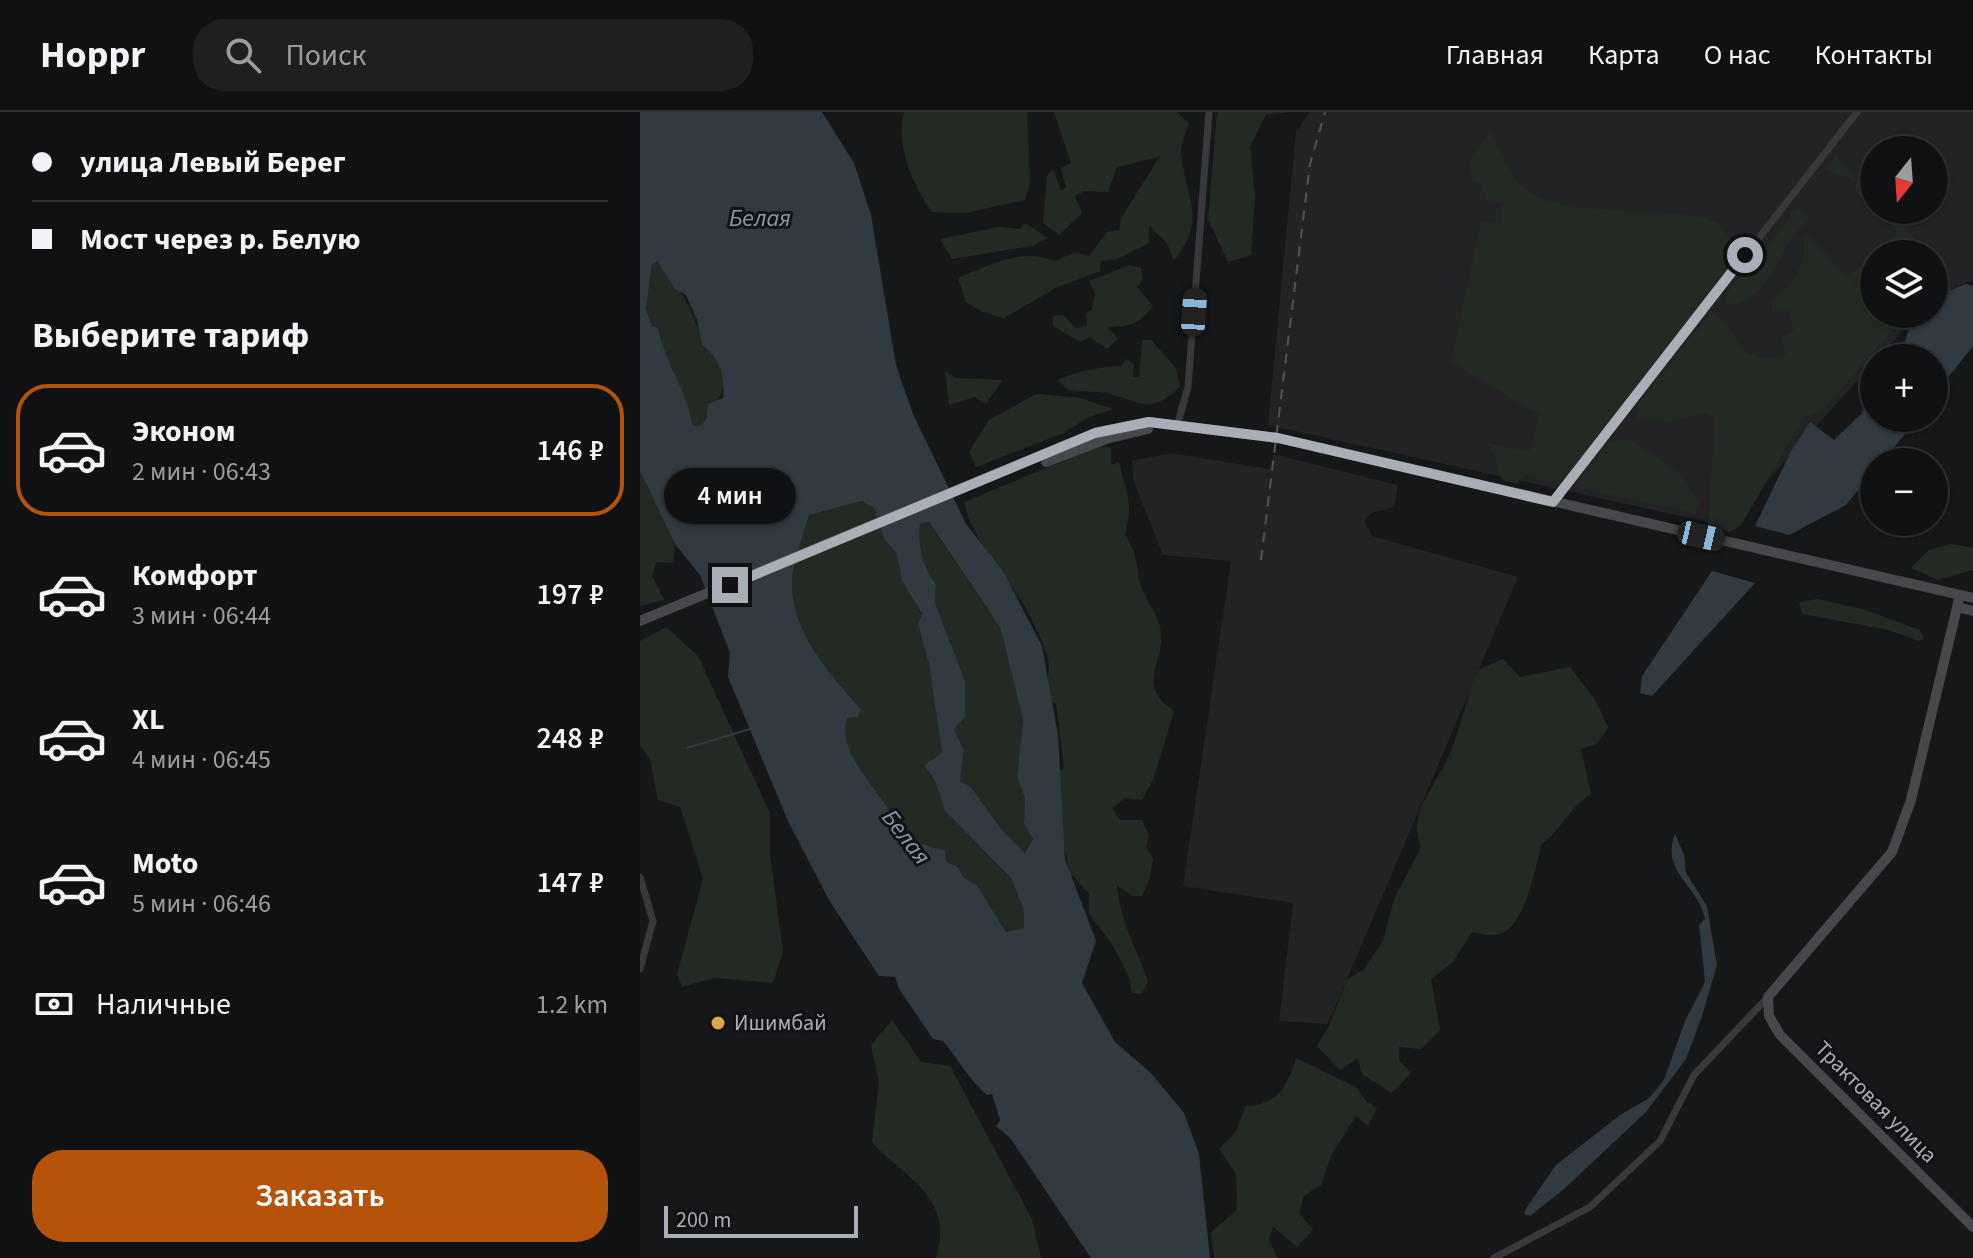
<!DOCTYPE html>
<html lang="ru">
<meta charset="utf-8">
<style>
:root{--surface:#101112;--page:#1e1f20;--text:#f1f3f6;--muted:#9c9d9f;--line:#303132;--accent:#b45309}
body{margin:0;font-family:"Source Sans 3",sans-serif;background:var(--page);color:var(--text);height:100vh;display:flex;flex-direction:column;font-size:30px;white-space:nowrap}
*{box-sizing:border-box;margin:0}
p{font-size:26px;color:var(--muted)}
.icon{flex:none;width:44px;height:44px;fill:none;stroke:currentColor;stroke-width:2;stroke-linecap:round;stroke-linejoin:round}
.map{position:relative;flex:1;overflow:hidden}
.details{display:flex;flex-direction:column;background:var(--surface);width:640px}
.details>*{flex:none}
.banner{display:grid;align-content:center;height:176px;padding:0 32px;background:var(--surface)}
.needle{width:52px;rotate:197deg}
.controls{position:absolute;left:1220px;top:24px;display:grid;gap:16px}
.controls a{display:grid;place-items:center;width:88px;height:88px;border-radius:50%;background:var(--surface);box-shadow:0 2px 6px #0004,0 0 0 2px var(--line);font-size:40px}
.scale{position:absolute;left:24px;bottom:20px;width:194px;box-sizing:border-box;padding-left:8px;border:4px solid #aaaeb7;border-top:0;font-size:22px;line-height:28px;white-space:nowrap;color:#aaaeb7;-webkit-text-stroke:6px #111213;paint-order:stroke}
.end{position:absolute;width:36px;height:36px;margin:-18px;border:10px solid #aaaeb7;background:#111;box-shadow:0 0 0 4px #111}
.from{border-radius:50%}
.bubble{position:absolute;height:56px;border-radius:28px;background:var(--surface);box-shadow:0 2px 6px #0004,0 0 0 2px var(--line);font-size:26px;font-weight:600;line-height:56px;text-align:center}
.car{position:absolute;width:24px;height:48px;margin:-24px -12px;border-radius:10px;box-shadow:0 0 6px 2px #0007;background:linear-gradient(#222 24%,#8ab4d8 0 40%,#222 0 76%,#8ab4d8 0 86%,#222 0)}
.banner b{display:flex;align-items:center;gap:28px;height:76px;font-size:30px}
.banner b+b{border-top:2px solid var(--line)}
.banner i{width:20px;height:20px;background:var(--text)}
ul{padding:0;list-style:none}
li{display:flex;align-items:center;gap:24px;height:132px;margin:0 16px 12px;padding:0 16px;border:4px solid transparent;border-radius:32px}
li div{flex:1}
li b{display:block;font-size:30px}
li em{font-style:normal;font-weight:600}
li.current{border-color:var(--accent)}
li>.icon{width:72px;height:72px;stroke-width:1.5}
h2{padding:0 32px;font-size:36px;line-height:96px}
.pay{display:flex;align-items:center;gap:20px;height:88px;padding:0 32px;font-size:30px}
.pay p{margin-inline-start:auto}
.button{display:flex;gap:16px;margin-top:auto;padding:16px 32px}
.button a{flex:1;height:92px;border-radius:32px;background:var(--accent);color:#fff;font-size:32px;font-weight:600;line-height:92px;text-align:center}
header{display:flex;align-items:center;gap:48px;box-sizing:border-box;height:112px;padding:0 40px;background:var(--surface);border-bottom:2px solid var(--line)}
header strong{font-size:38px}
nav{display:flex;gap:44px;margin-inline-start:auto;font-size:28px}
.search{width:560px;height:72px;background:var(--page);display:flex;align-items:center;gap:20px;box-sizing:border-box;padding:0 28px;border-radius:32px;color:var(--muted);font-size:30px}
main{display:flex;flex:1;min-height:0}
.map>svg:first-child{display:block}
.built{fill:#232325;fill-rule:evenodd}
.green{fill:#232a24}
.water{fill:#313a40;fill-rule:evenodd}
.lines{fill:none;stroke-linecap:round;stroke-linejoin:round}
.stream{stroke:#313a40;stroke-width:2}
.street{stroke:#38393d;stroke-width:7}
.secondary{stroke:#46484c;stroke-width:10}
.rail{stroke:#515357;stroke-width:2;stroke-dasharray:10 8;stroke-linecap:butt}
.route{stroke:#aaaeb7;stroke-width:10}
.poi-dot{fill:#dea549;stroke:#111213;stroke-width:3}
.labels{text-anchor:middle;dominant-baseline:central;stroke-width:6;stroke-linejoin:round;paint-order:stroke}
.poi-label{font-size:22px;fill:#aaaeb7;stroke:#111213;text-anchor:start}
.street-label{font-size:22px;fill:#aaaeb7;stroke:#111213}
.water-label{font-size:24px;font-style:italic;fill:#859dae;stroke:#111213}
</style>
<header>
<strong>Hoppr</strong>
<div class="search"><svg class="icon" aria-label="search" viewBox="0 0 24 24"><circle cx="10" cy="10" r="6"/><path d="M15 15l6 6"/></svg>Поиск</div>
<nav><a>Главная</a><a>Карта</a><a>О нас</a><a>Контакты</a></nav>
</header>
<main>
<section class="details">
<div class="banner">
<b><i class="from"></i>улица Левый Берег</b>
<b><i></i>Мост через р. Белую</b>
</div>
<h2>Выберите тариф</h2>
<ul>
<li class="current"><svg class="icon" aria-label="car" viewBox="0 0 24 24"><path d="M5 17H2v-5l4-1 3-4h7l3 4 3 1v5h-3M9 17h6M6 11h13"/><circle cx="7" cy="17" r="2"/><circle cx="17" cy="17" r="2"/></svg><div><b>Эконом</b><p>2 мин · 06:43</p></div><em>146 ₽</em></li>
<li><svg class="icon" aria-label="car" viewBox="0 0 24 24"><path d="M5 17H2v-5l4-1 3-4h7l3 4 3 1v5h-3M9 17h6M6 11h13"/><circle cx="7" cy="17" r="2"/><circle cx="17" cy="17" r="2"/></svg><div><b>Комфорт</b><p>3 мин · 06:44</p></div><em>197 ₽</em></li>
<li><svg class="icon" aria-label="car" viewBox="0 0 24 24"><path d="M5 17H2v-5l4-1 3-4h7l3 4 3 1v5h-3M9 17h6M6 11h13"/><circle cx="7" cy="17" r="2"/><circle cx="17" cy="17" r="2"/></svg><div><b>XL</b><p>4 мин · 06:45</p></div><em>248 ₽</em></li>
<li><svg class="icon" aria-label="car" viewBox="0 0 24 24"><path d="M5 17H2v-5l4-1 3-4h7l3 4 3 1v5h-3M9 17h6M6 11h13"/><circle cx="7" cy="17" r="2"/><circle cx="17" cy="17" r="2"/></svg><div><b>Moto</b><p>5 мин · 06:46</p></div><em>147 ₽</em></li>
</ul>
<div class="pay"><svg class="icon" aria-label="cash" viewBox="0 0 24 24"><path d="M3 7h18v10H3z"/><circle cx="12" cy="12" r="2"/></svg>Наличные<p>1.2 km</p></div>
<div class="button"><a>Заказать</a></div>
</section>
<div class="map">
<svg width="1333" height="1146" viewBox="0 0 1333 1146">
<rect width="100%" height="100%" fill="#161718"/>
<!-- built -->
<g class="built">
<path d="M670,0H1333V168L1294,185V142H1234V202H1278L1238,246H1234V250L1086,414L628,313L656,19ZM1234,38H1294V98H1234Z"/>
<path d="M531,341L629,357L633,342L758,373L754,395L732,401L724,408L732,424L878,465L688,912L639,909L653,791L543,774L591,449L523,443L493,368L492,349Z"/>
</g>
<!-- green -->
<g class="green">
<path d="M264,0H387L390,70L385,88L325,101L292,100C273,75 255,31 264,0Z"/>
<path d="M414,0H537L549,12C546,21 540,33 541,42C546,89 568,105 534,149L527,131L509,114V131L477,147L461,149L460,159L416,176L364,206L342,200L326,190L318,166C348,154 383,135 415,149L435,140L449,144L467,120L479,118L482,104L520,45L477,55L468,80L444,79L435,84L442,101L419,123L403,111L407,64L413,57L421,79L426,75L421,56L431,51Z"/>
<path d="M577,0H652L626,2L610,35L615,85L611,143L588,150L568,107Z"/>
<path d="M850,19C859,35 868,59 880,72C910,104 998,97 1040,102C1051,104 1067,105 1076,111C1087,118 1090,130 1094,142L1081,174L927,365L918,371L886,363L876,372L862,368L855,344L847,331L889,340L900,303L811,250L841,109L861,112L860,90H846L841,71L832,68L830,50Z"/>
<path d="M1196,45L1234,85V94L1226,85L1215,81L1216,69L1184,57Z"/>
<path d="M1159,97L1169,107C1136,134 1136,187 1087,194L1084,186L1091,176L1145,113L1152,100Z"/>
<path d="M1237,98H1247L1290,142H1234V202H1267L1182,299L1164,305L1101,413L1090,420L1068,414L1075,306L1064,301L1032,309L997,308L998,292L1071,201L1087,212L1103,239L1119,246L1146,243L1141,227L1154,219L1148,199L1132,200L1131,190L1150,173L1163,150L1165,121L1208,165L1257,121Z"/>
<path d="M386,111L407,126L392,134L312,147L300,127L358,115L380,117Z"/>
<path d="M17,148C40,178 54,195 62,233C101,264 82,281 61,314H53C47,279 25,251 18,216L12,215L6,197L12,151Z"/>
<path d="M490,153L501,156L503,167L497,175L513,194C499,212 490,215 468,215L478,227L467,237L450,225L440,230L413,214V204L423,203L436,216L447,214L446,201L452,198L455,182L449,169Z"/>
<path d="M502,228H511L536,256L540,275C507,304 503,290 466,281C454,279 440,280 428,278L418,268C436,259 460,255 481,254L486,247L494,252L493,265H499Z"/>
<path d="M305,259L316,266L362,268L346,292L335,285L309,293Z"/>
<path d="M396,282L440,286L473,297L449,305L424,321L336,355L329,340L349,308Z"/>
<path d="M987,326L1040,362L1059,389L1055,401L935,375L967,332Z"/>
<path d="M460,334L471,336V353L479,350C486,383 494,386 485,423C501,444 494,461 504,481C510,495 519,504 521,521C524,553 495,573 534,599L513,668L502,688L485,686L472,696L480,708H502L509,724L506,735L513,746L510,766L502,784H492L477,773C480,809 496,835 508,869L502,882L492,881L490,867L472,832L449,802V782L430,761L425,737L414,720L411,667L424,655L416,592L407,586C405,575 409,566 409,555C408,540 396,516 389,502C368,463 334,433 324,390Z"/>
<path d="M0,359L35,432L33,451L17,450L12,463L24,488L0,494Z"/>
<path d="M222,389L234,396L244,428L256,440L262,469L282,503L278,512L289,552L302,641L284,653L295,669L305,699L371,766L384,798L385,816L366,820L337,773L324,766L318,755L306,749L305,738C287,734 274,730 259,717C252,711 253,703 248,695C231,672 197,637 207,605H218L221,597C191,563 154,524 152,475C151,453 164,424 169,403Z"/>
<path d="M288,410L360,515L383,608L377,665L385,686L384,712L393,727L385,741L362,718L331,675L320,669L324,638L314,617L325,605V569L295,491L296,473C282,455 278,433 280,411Z"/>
<path d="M1311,432L1333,436V458L1298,468L1271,456L1289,438Z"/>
<path d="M1178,487L1225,498L1280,518L1284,527L1278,529L1249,518L1162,502L1159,490Z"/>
<path d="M26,515L58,544L130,701V742L143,840L133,871L74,866L42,875L37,862L63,767L40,695L18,688L10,647L0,634V529Z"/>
<path d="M863,547L880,565L930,555L956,589L968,615L958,631L941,637L951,682C930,695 921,718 902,732C894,757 888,806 864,820C854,826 842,822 832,820L814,849L791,868L800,918L781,937L759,935V948L771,961L752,981L722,962L718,946L700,958L677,934L688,916L707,868L724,857L743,829L754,787L781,735C766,701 797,673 809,643C821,616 826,586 838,558Z"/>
<path d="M252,908L281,950L310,954L392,1107L401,1146H296C315,1084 265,1067 232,1030L239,970L231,933Z"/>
<path d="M656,946L716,975L726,989L737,996L728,1014L716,1004L692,1042L681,1073L664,1084L659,1101L673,1118L657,1135L633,1115L629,1127L637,1146H574L571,1120L597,1098L596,1062L579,1037L595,1021L606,994C639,992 647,975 656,946Z"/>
</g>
<!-- water -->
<g class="water">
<path d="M0,0H182L214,51L231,103L256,253L273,302L326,412L363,459L402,534L418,623L425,747L456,829L442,871L475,930L511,961L544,1001L559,1042L570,1146H451L371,1027L356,1014L360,1008L352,982L347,983C327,965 320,950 303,929L293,927L259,877L255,865L239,864L189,788L148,709L88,565L90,541L60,463L35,432L0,359ZM17,149L35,177L46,183L57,208L62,233C80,247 85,262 83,286L68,292L67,305L61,314H53C47,278 25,251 18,216L12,214L6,197L12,152ZM222,389L234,396L244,428L256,440L262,469L282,502L278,512L289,552L302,641L284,653L295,669L305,699L371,766L384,798V816L366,820L337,773L324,766L318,755L306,749L305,738C287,734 274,730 259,718C252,712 253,703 248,696C232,672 197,637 207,606L218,605L221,597C191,563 154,524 152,475C151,453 164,424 169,403ZM289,410L360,515L383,608L377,665L385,686L384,712L393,727L385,741L362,718L331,675L320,669L324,638L314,617L325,605V569L295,491L296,472C282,456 278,433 280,412Z"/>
<path d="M1326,172L1333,174V234L1294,283V246H1259L1273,206L1277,202H1294V185Z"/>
<path d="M1234,276V306H1278L1242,350H1234V358L1206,393L1149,423L1115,414L1150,341L1170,310L1194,328L1221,302Z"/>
<path d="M1072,459L1115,471L1012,584L1000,581L1002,564Z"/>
<path d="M1035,722L1044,743L1046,761L1067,794L1077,853L1062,904L1046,947L1006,1000L924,1077L890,1104L884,1102L887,1095L916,1053L980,1003L1009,986L1024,968L1045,909L1065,870L1059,813L1065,807C1059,774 1020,760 1035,722Z"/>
</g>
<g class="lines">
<!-- stream -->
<path class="stream" d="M47,636L110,617"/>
<!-- street -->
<g class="street">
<path d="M538,311L548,275L569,0"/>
<path d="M913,390L1217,0"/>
<path d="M0,765L13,809L0,857"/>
<path d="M854,1146L950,1095L1020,1029L1054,963L1128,885"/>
</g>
<!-- secondary -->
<g class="secondary">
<path d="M406,350L466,327L508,317"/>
<path d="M1320,483L1271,688L1252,740L1128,885L1129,904L1140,923L1333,1115"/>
<path d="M1317,495L1333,499"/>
<path d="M0,509L455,321L509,310L638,326L1333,486"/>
</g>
<!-- rail -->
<path class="rail" d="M621,448L670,52L685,0"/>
</g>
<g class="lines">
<!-- route -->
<path class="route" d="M90,473L455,321L509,310L638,326L913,390L1105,143"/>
</g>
<!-- markers -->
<circle class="poi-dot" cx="78" cy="911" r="8"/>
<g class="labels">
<!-- poi labels -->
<g class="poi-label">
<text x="94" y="911">Ишимбай</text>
</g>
<!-- street labels -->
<g class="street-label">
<text transform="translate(1236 990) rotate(45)">Трактовая улица</text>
</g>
<!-- water labels -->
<g class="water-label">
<text x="120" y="106">Белая</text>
<text transform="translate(266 725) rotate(52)">Белая</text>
</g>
</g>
</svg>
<div class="controls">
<a><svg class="needle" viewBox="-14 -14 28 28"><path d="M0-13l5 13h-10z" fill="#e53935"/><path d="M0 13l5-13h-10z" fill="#9c9d9f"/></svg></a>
<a><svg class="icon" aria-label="layers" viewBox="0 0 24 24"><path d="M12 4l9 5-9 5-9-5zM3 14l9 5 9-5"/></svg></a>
<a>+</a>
<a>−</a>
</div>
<div class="scale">200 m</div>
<i class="end from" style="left:1105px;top:143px"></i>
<i class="end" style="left:90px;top:473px"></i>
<div class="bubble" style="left:24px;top:356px;width:132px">4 мин</div>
<i class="car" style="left:554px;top:200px;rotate:4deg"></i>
<i class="car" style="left:1061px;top:424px;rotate:103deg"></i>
</div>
</main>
